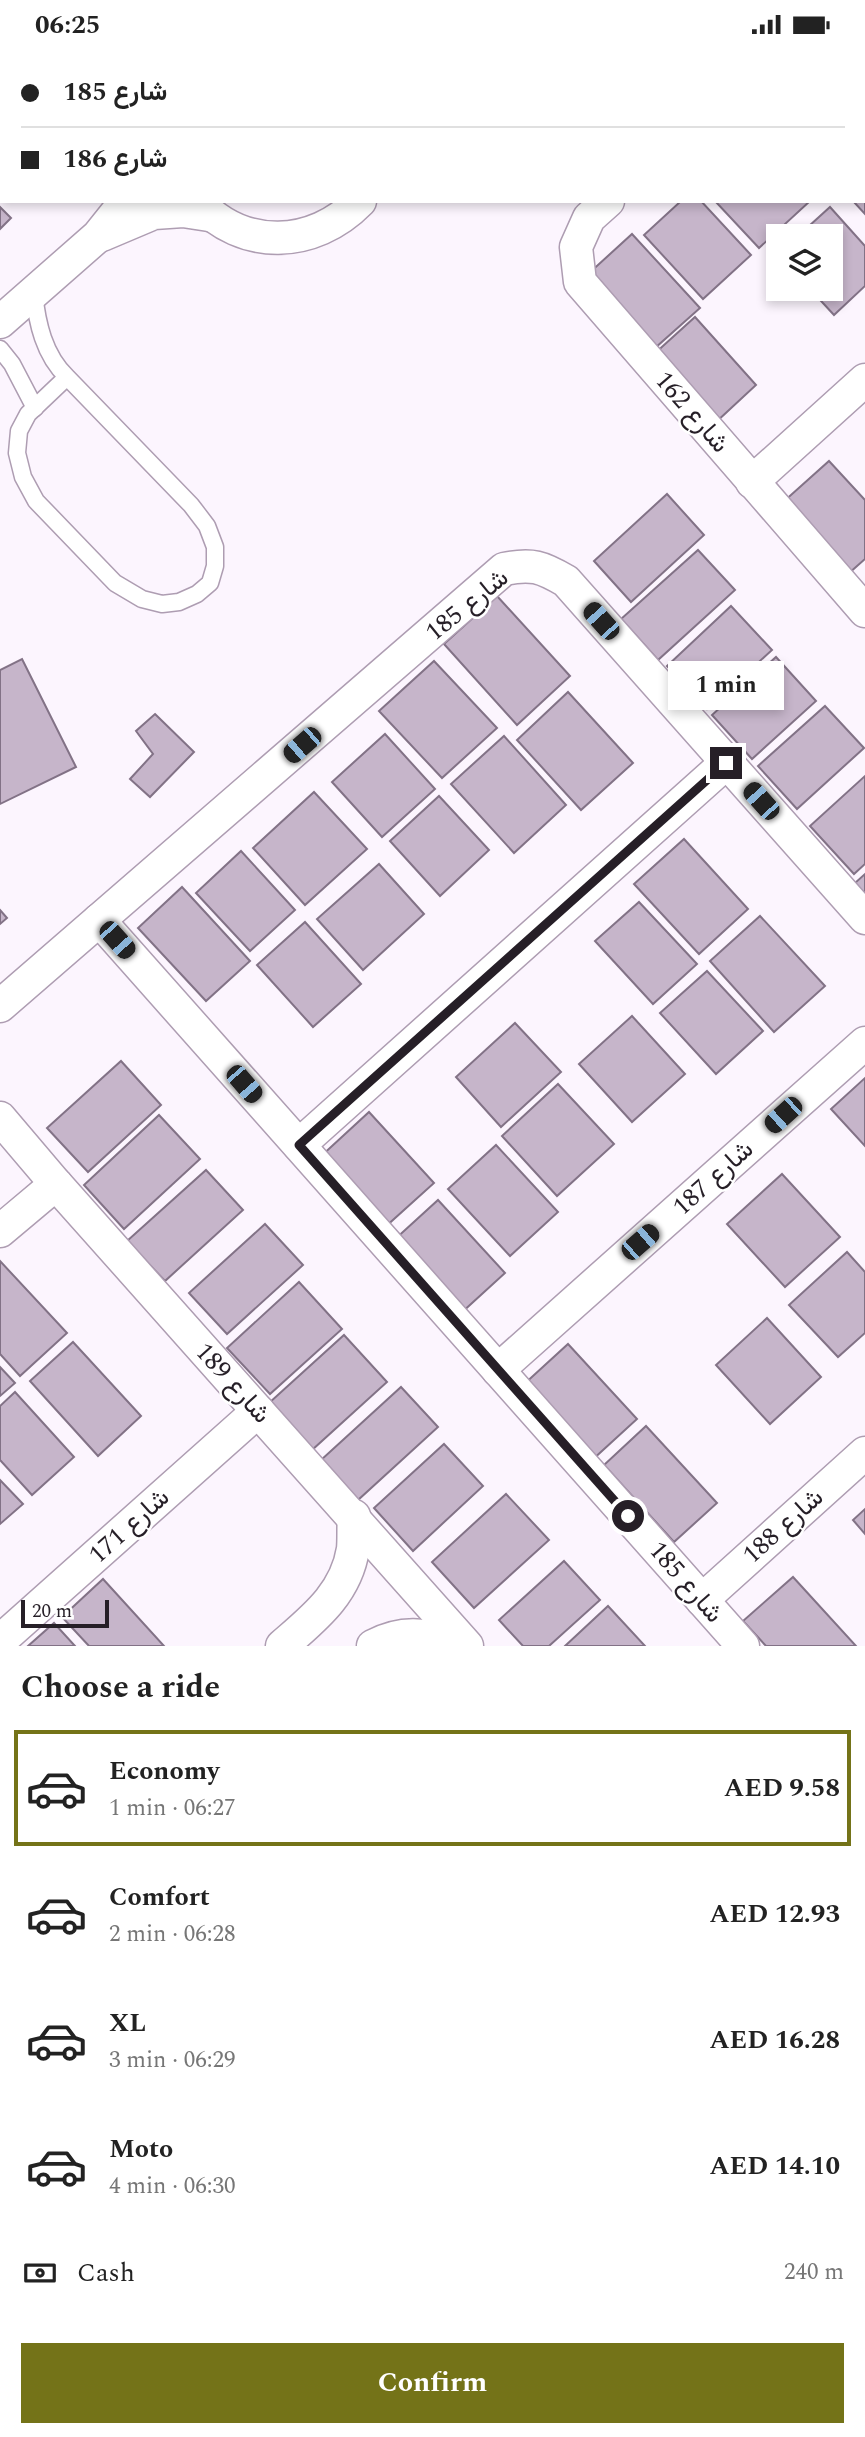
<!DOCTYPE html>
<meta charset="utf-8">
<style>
:root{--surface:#fff;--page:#f6f6f6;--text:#222;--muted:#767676;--line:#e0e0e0;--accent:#747318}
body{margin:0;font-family:Spectral,Vazirmatn,serif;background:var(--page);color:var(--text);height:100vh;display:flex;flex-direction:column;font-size:26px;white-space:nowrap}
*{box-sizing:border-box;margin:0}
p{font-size:23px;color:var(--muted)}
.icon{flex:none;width:38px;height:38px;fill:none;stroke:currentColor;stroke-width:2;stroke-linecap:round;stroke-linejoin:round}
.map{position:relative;height:1597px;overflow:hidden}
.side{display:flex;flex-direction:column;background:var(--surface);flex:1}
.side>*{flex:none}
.banner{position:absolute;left:0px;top:0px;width:866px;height:154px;box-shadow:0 4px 10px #0003;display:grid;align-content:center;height:154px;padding:0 21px;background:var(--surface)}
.tools{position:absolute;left:766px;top:175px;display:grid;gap:14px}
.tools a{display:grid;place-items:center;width:77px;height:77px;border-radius:0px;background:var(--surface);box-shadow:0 4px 10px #0003;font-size:35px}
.scale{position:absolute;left:21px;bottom:18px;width:88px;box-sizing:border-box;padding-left:7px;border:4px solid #261f27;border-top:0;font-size:19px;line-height:24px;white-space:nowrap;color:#261f27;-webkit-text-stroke:5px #fff;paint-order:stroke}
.end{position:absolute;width:32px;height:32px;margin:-16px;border:9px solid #261f27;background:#fff;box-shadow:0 0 0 4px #fff}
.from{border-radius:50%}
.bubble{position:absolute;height:49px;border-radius:0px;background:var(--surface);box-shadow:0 4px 10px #0003;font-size:23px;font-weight:700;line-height:49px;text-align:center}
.car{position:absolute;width:21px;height:42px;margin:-21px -10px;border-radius:9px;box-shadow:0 0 5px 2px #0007;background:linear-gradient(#222 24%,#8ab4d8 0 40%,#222 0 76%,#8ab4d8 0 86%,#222 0)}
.banner b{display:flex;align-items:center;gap:24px;height:66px;font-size:26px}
.banner b+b{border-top:2px solid var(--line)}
.banner i{width:18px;height:18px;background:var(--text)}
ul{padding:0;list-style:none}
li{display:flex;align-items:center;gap:21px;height:116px;margin:0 14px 10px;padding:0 7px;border:4px solid transparent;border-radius:0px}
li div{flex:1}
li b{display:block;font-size:26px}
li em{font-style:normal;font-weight:700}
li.current{border-color:var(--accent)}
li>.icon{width:63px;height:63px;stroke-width:1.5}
h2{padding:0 21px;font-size:32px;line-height:84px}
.pay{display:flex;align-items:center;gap:18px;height:77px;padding:0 21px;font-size:26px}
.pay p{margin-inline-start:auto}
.primary-button{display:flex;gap:14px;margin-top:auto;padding:14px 21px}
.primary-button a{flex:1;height:80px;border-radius:0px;background:var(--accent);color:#fff;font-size:28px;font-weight:700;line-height:80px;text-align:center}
.status{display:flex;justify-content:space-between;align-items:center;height:49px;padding:0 35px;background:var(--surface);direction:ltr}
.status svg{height:19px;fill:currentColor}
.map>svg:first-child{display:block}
.building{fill:#c6b5ca;stroke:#827286;stroke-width:2}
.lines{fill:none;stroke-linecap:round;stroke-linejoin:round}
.service-casing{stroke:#ae9db2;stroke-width:19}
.minor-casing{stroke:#ae9db2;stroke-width:35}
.service{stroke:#fff;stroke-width:16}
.minor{stroke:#fff;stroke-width:32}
.route{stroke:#261f27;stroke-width:9}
.labels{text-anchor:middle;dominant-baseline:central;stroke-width:5;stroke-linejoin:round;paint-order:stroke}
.street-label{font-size:26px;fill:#261f27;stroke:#fff}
</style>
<div class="status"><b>06:25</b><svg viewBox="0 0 49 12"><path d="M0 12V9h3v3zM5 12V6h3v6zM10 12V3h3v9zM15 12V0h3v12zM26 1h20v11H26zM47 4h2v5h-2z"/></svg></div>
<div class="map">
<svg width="865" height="1597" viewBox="0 0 865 1597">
<rect width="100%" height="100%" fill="#fcf5fe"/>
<!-- building -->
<g class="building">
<path d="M570,0H645L646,2H571Z"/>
<path d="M654,0H688L686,2Z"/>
<path d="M2,59V149L0,147Z"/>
<path d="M865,119V165L853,152H864Z"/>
<path d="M681,152H701L751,206L703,250L644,186Z"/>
<path d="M715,152H810L759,199Z"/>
<path d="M0,158L11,169L0,180Z"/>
<path d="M830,158L865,197V237L834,266L810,240H831V187H798Z"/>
<path d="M632,185L700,259L655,299L587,226Z"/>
<path d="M695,268L756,336L715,374L653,306Z"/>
<path d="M829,412L865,451V510L848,525L782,454Z"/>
<path d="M667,445L704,486L631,553L594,512Z"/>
<path d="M698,501L735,541L658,611L621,570Z"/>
<path d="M497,547L570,627L517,676L444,595Z"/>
<path d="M731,557L772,601L707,660L667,617Z"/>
<path d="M776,608L816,652L752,710L712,666Z"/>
<path d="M22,610L76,718L0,755V621Z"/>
<path d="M434,612L497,679L442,729L379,662Z"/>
<path d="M568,643L633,714L581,761L517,691Z"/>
<path d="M825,657L864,699L797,760L758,717Z"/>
<path d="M155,665L194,703L150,748L130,730L153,705L136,682Z"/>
<path d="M385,685L435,740L382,788L332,733Z"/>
<path d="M504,687L566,756L514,804L451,735Z"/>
<path d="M865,727V815L854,825L810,777Z"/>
<path d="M314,743L367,800L305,856L253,799Z"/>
<path d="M439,747L489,801L440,847L390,792Z"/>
<path d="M684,790L748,860L699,905L634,835Z"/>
<path d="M241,802L295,861L250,902L196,844Z"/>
<path d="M379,815L424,865L363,921L317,870Z"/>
<path d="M865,825V845L855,834Z"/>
<path d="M182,838L250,912L206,952L138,879Z"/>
<path d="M639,853L697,915L653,955L595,892Z"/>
<path d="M0,861L7,869L0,875Z"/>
<path d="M760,867L825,937L774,983L710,912Z"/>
<path d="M305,873L361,935L313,978L257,916Z"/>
<path d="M707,922L763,982L716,1025L660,964Z"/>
<path d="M632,967L685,1025L632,1073L579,1015Z"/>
<path d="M515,974L561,1023L501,1078L456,1028Z"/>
<path d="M121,1012L161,1056L88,1123L47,1079Z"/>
<path d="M865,1029V1097L831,1060Z"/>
<path d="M558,1035L614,1095L557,1147L502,1087Z"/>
<path d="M369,1063L434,1134L384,1179L319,1109Z"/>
<path d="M159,1066L200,1110L124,1180L84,1136Z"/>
<path d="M496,1096L558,1163L510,1207L448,1140Z"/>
<path d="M206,1121L243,1161L165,1232L127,1192Z"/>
<path d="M782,1125L840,1188L785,1238L727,1175Z"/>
<path d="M438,1151L505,1224L460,1265L393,1192Z"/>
<path d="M265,1175L303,1216L227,1285L189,1244Z"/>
<path d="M847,1203L865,1223V1284L838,1308L789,1256Z"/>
<path d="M0,1212L67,1284L20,1327L0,1305Z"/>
<path d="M299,1233L342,1280L270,1345L227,1299Z"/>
<path d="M767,1269L821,1328L770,1375L716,1316Z"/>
<path d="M344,1286L387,1333L312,1401L269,1354Z"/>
<path d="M73,1293L141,1367L98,1407L30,1332Z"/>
<path d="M568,1295L637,1370L591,1412L522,1337Z"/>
<path d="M0,1318L15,1334L0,1347Z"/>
<path d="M401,1338L438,1378L358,1451L321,1411Z"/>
<path d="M15,1343L74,1408L32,1446L0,1411V1357Z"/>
<path d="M646,1377L717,1454L674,1493L604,1416Z"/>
<path d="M444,1395L483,1437L413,1502L374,1459Z"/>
<path d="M0,1431L23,1455L0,1475Z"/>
<path d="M506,1445L549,1491L474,1559L432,1513Z"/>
<path d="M865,1460V1485L853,1471Z"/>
<path d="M564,1512L600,1551L549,1597H523L499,1571Z"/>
<path d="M793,1528L856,1597H766L743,1572Z"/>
<path d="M103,1530L164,1597H89L62,1568Z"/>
<path d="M608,1557L645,1597H565Z"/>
<path d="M54,1574L75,1597H28Z"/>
</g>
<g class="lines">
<!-- service casing -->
<g class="service-casing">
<g id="service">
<path d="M34,244C37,274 44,306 67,328L191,456L207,477L215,498V517L210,534L197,545L179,553L162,555L142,550L115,534L36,452L23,428L17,404L19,382L28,365L67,328"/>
<path d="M0,300L12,315L35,359"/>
</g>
</g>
<!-- minor casing -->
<g class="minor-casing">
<g id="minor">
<path d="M353,1L385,0"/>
<path d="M201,2L203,0"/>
<path d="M453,2L454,0"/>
<path d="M779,2L781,0"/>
<path d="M197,152C243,202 313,200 360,152"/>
<path d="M608,152L589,169L576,198L580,233L865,562"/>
<path d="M102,186L154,164L183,162L209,166"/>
<path d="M0,273L98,187L126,152"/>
<path d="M752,433L865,331"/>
<path d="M99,871L743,1597"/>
<path d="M0,957L504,520C532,514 542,518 566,532L865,869"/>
<path d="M0,1069L56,1135L467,1597"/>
<path d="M299,1096L726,714"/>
<path d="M0,1182L56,1135"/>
<path d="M498,1321L865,994"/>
<path d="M702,1551L865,1404"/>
<path d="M0,1592L258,1362"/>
<path d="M282,1597C313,1570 346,1545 353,1500C354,1490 353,1478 354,1467"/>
<path d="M373,1597C407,1579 430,1587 464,1597"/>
</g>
</g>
<!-- service -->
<use href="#service" class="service"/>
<!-- minor -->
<use href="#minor" class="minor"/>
</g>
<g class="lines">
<!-- route -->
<path class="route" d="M628,1467L299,1096L726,714"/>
</g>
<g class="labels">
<!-- street labels -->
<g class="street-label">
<text transform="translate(692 363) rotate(49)">شارع 162</text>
<text transform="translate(467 556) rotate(-39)">شارع 185</text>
<text transform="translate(713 1129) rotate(-42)">شارع 187</text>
<text transform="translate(233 1334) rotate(48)">شارع 189</text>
<text transform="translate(129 1477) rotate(-42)">شارع 171</text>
<text transform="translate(783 1477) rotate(-42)">شارع 188</text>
<text transform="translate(686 1533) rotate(49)">شارع 185</text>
</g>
</g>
</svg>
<div class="tools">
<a><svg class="icon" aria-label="layers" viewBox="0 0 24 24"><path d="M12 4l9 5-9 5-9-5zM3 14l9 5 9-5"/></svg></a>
</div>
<div class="scale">20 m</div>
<i class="end from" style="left:628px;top:1467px"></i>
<i class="end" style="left:726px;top:714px"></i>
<div class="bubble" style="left:668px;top:612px;width:116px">1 min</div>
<i class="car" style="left:601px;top:572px;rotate:318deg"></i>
<i class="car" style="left:302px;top:696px;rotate:229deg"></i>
<i class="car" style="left:761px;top:752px;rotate:318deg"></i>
<i class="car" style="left:117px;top:891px;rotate:138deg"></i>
<i class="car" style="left:244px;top:1035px;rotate:139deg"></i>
<i class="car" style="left:783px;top:1066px;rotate:228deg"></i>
<i class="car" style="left:640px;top:1193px;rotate:49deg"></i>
<div class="banner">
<b><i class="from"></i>شارع 185</b>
<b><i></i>شارع 186</b>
</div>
</div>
<section class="side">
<h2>Choose a ride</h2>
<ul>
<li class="current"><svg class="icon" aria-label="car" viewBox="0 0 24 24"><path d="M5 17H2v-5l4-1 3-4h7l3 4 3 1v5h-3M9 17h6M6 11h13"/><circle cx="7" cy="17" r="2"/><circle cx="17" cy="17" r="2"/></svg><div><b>Economy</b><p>1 min · 06:27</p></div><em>AED 9.58</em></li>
<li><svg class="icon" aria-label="car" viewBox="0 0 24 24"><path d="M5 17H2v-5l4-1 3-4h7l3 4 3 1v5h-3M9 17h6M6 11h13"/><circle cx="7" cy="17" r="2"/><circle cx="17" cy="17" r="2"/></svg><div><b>Comfort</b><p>2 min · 06:28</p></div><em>AED 12.93</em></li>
<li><svg class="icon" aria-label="car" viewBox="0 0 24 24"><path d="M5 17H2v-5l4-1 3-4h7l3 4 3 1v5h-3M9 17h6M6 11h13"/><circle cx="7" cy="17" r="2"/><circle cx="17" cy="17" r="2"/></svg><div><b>XL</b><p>3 min · 06:29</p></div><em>AED 16.28</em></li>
<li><svg class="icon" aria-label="car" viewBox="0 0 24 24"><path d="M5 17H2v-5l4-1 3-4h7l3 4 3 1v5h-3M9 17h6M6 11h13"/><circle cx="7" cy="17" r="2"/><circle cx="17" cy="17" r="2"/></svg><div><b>Moto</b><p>4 min · 06:30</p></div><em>AED 14.10</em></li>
</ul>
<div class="pay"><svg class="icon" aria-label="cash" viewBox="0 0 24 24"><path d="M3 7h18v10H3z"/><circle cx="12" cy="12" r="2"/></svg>Cash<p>240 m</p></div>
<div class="primary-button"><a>Confirm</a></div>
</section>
